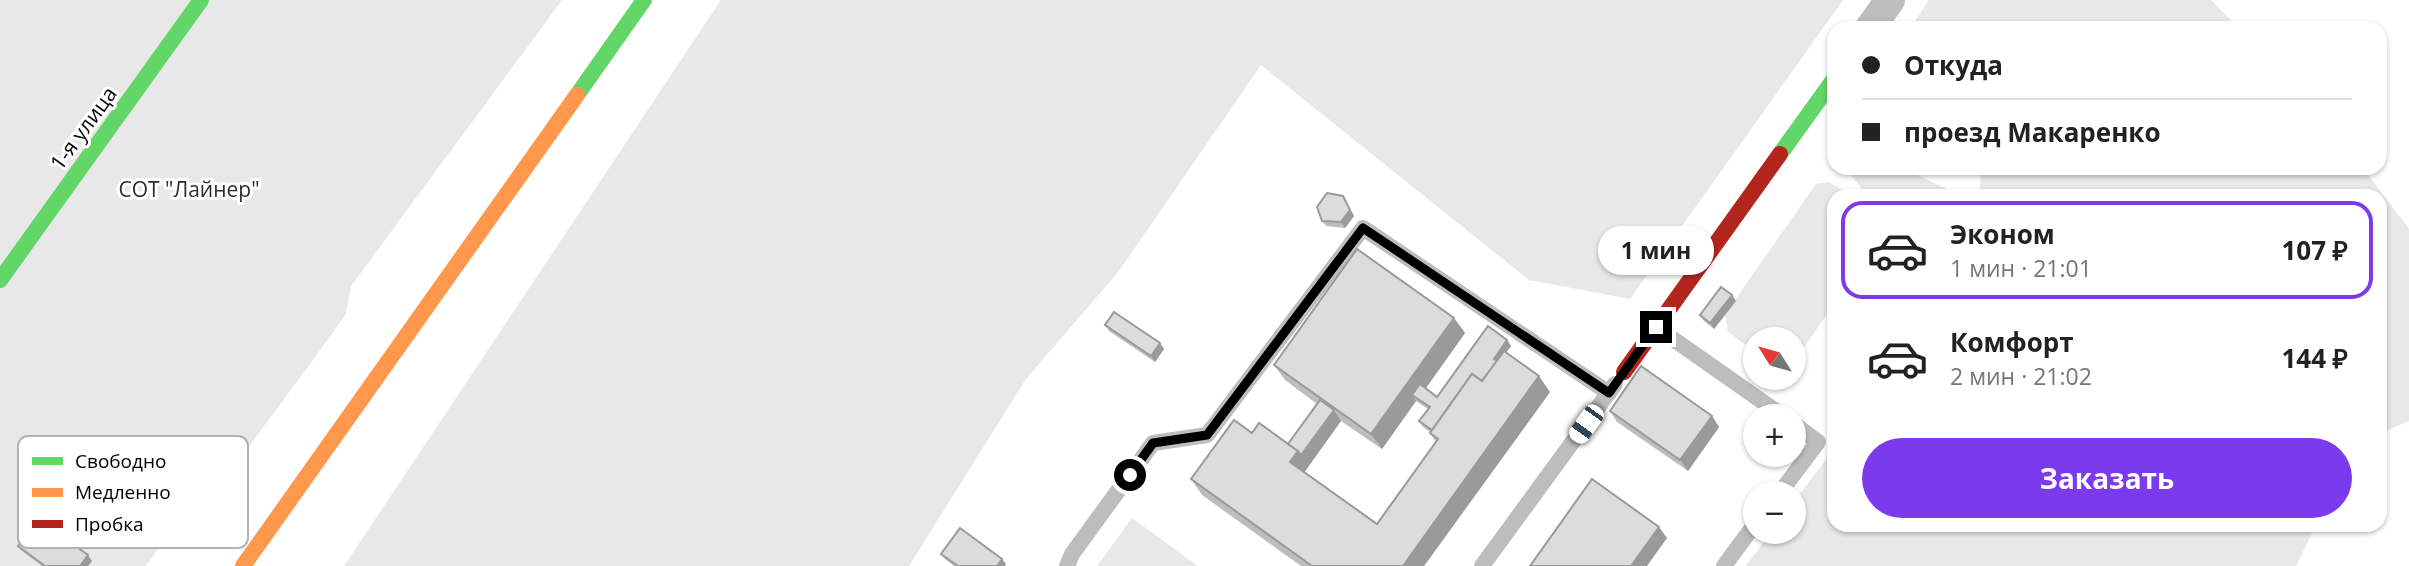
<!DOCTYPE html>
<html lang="ru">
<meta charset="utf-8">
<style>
:root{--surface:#fff;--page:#f6f6f6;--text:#222;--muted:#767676;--line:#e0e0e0;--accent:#7c3aed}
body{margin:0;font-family:"Open Sans",sans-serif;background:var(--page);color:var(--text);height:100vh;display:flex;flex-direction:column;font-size:26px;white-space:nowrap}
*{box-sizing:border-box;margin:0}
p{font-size:23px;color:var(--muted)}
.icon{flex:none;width:38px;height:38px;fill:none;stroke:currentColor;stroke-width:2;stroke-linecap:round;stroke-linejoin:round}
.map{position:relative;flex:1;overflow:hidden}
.drawer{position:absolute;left:1827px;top:189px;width:560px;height:343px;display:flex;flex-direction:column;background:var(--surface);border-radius:21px;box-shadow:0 2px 5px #0004}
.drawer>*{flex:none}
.top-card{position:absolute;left:1827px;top:21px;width:560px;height:154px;border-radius:21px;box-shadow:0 2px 5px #0004;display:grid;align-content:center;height:154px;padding:0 35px;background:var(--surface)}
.needle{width:46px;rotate:307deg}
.tools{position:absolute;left:1743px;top:327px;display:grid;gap:14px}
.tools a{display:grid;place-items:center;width:63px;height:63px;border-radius:50%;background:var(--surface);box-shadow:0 2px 5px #0004;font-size:35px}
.end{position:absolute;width:32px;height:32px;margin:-16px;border:9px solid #000;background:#fff;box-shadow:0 0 0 4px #fff}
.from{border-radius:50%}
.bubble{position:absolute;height:49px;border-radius:24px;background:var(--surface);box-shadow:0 2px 5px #0004;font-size:23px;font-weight:700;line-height:49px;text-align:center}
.car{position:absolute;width:21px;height:42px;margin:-21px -10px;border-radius:9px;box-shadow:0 0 5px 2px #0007;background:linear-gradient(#fff 24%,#345 0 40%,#fff 0 76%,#345 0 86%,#fff 0)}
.top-card b{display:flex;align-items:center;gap:24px;height:66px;font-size:26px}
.top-card b+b{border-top:2px solid var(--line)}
.top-card i{width:18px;height:18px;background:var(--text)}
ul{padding:12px 0 0;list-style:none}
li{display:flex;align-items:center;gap:21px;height:98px;margin:0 14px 10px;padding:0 21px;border:4px solid transparent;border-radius:21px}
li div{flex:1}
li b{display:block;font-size:26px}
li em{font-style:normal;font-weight:700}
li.on{border-color:var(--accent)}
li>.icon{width:63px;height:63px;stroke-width:1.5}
.primary-button{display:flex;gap:14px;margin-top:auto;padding:14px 35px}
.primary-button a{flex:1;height:80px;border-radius:42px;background:var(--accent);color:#fff;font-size:28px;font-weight:700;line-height:80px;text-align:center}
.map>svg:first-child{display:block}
.green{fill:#e8e8e8}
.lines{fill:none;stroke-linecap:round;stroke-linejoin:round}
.lane{stroke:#bdbdbd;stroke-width:16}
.street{stroke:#bdbdbd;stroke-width:30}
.fast{stroke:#63d668;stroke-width:16}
.slow{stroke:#ff974d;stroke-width:16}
.jam{stroke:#b3261e;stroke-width:16}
.wall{fill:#bdbdbd;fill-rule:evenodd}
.shaded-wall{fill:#9a9a9a}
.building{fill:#dcdcdc;stroke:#9a9a9a;stroke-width:2}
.route{stroke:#000;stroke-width:9}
.labels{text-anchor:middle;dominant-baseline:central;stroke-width:6;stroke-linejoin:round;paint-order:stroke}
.street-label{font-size:21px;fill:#000;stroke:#fff}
.park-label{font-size:21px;fill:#2d2d2d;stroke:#fff}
.key{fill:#fff;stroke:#b2b2b2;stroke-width:2}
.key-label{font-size:19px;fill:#000}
</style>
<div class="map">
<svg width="2409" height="566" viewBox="0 0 2409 566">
<rect width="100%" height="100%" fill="#fff"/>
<!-- green -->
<g class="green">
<path d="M0,0H562L351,286L346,314L310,364L232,469L188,508L146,566H0Z"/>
<path d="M721,0H1843L1630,299L1529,280L1261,65L1119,271L1026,379L909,566H344Z"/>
<path d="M1929,0H2211L2238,28H1910Z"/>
<path d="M1846,168H1903L1951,191L1952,196H1867Z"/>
<path d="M1977,168H2363L2409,229V421L2388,430L2380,440V196H1979L1981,170Z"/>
<path d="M1829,182L1851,196H1834V304L1794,362V340H1755V352L1728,332L1725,314L1816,184Z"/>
<path d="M1834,449V525H2316L2296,566H1746L1771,532H1794V502Z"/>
<path d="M1132,518L1198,566H1097Z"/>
</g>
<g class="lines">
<!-- lane -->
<g class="lane">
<path d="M1656,327L1783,416"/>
<path d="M1779,494L1818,442L1794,424"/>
<path d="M1067,566L1072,554L1153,443L1207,435L1363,228L1609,393"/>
<path d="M1482,566L1615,384"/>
<path d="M1724,566L1755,524"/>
</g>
<!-- street -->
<path class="street" d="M1870,28L1890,0"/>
<!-- fast -->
<g class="fast">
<path d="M577,95L644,0"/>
<path d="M1780,154L1834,79"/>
<path d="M0,280L201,0"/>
</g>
<!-- slow -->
<path class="slow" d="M243,566L577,95"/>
<!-- jam -->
<path class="jam" d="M1624,372L1780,154"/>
</g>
<!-- wall -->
<g class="wall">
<path d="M1343,196L1354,216L1345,228L1326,226L1322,221Z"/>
<path d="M1732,295L1736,301L1714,329L1704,321L1700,315Z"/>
<path d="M1454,318L1465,333L1426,388L1437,397L1507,340L1511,346L1506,353L1550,392L1424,566H1301L1202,495L1191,479L1252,433L1288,444L1317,404L1285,380L1274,365ZM1416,401L1428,409L1419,421L1423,427L1430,432V433L1436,442L1377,524L1304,472L1341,421L1382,449Z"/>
<path d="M1105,325L1160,343L1164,349L1155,362L1109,331Z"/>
<path d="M1610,411L1712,416L1719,427L1688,471L1617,422Z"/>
<path d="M18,546L92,561L88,566H42L22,551Z"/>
<path d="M941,554L1006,564L1005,566H954L945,559Z"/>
</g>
<!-- shaded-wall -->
<g class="shaded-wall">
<path d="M1343,196L1354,216L1345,228L1341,222Z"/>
<path d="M1732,295L1736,301L1714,329L1710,323Z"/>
<path d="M1454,318L1465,333L1418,399L1412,395L1416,401L1382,449L1371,434Z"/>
<path d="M1507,340L1511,346L1498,364L1494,359Z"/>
<path d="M1160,343L1164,349L1155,362L1151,356Z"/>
<path d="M1539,376L1550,392L1424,566H1403Z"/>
<path d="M1334,410L1341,421L1301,477L1290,462L1298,451Z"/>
<path d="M1712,416L1719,427L1688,471L1680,460Z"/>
<path d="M1659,527L1667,538L1647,566H1631Z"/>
<path d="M88,555L92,561L88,566H80Z"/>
<path d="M1002,559L1006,564L1005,566H997Z"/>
</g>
<!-- building -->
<g class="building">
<path d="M1327,193L1343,196L1350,210L1341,222L1322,221L1317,207Z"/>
<path d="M1357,249L1454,318L1371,434L1274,365Z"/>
<path d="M1721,287L1732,295L1710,323L1700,315Z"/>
<path d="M1114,312L1160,343L1151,356L1105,325Z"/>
<path d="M1488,326L1507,340L1494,359L1497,361L1482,381L1472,374L1432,430L1419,421L1430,407L1412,395L1420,384L1437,397Z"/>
<path d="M1504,351L1539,376L1403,566H1312L1191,479L1234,420L1252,433L1259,423L1298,451L1290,462L1377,524L1438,439L1430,433L1472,374L1482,381Z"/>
<path d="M1641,366L1712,416L1680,460L1610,411Z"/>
<path d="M1320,400L1334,410L1301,455L1298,451L1288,444Z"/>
<path d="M1592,479L1659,527L1631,566H1530Z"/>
<path d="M38,519L88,555L80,566H45L18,546Z"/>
<path d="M960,528L1002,559L997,566H958L941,554Z"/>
</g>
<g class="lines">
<!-- route -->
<path class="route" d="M1130,475L1153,443L1207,435L1363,228L1609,393L1656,327"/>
</g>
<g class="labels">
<!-- street labels -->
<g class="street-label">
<text transform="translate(83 128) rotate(-54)">1-я улица</text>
</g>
<!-- park labels -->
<g class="park-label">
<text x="189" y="189">СОТ "Лайнер"</text>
</g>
</g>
<!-- legend -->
<rect x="18" y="436" width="230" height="112" rx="10" class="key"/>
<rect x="32" y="457" width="31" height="8" fill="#63d668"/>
<rect x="32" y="488" width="31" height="9" fill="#ff974d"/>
<rect x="32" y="520" width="31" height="8" fill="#b3261e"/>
<g class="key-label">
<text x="75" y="468">Свободно</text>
<text x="75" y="499">Медленно</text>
<text x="75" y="531">Пробка</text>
</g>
</svg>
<div class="tools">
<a><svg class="needle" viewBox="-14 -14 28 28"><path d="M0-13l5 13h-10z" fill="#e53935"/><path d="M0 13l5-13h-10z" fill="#767676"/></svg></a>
<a>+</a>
<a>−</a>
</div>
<i class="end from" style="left:1130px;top:475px"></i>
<i class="end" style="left:1656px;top:327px"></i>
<div class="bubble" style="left:1598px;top:226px;width:116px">1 мин</div>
<i class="car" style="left:1586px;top:424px;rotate:216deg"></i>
<div class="top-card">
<b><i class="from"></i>Откуда</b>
<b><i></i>проезд Макаренко</b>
</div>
<section class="drawer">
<ul>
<li class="on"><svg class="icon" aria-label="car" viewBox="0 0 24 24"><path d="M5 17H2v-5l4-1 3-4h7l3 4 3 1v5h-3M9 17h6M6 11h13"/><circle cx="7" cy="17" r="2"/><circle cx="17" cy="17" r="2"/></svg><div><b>Эконом</b><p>1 мин · 21:01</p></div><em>107 ₽</em></li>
<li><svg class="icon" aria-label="car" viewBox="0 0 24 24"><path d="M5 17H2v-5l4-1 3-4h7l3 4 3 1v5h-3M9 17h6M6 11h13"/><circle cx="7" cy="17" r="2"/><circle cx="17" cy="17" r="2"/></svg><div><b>Комфорт</b><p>2 мин · 21:02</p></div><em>144 ₽</em></li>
</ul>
<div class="primary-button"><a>Заказать</a></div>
</section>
</div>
